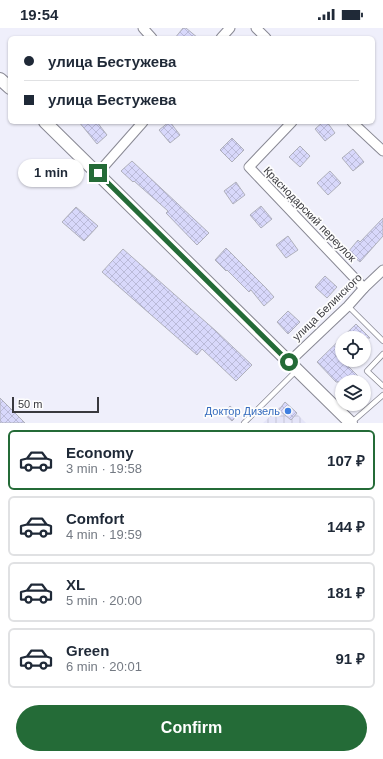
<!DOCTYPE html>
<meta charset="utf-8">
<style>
:root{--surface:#fff;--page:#f6f6f7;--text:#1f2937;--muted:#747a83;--line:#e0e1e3;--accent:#246b37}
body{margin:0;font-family:Arial,sans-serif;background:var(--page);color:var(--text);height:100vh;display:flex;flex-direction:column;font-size:15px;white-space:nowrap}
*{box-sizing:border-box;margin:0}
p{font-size:13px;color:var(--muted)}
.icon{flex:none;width:22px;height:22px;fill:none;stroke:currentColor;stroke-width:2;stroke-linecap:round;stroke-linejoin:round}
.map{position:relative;height:395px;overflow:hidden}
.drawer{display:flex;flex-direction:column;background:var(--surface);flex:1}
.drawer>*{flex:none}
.hud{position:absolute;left:8px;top:8px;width:367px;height:88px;border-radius:6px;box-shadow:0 1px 3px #0004;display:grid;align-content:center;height:88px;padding:0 16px;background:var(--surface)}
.fabs{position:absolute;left:335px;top:303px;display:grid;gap:8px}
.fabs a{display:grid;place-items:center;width:36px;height:36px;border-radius:50%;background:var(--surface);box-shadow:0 1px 3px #0004;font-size:20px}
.scale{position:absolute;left:12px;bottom:10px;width:87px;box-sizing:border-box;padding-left:4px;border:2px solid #39393e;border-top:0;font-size:11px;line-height:14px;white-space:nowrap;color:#39393e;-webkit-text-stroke:3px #fdfdfd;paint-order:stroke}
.end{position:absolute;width:18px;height:18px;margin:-9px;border:5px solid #246b37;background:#fff;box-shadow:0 0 0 2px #fff}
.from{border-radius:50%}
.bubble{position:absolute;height:28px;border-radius:14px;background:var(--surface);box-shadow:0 1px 3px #0004;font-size:13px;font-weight:700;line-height:28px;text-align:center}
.hud b{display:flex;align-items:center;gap:14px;height:38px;font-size:15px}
.hud b+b{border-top:1px solid var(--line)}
.hud i{width:10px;height:10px;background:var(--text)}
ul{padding:7px 0 0;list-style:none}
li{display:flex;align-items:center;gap:12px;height:60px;margin:0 8px 6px;padding:0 8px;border:2px solid var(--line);border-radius:6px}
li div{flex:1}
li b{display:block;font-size:15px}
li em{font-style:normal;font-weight:700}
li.selected{border-color:var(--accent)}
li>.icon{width:36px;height:36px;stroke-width:1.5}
.primary-button{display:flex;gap:8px;margin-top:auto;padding:8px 16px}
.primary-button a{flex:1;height:46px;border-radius:24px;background:var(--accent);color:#fff;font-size:16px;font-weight:700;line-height:46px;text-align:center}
.status{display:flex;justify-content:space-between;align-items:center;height:28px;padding:0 20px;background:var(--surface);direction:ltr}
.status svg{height:11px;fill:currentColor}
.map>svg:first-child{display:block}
.industrial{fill:url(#industrial-grid)}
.building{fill:url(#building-cross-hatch);stroke:#afb0bb}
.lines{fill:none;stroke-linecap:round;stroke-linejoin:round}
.service-casing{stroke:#888893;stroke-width:6}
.minor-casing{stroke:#888893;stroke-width:11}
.tertiary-casing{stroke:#888893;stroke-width:14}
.service{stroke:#fff;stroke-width:4.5}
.minor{stroke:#fff;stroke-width:9}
.tertiary{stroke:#fff;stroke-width:12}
.route{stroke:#246b37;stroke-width:5}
.shop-dot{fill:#3f7fe0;stroke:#fdfdfd;stroke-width:1.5}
.labels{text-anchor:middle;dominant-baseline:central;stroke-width:3.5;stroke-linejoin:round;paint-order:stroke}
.street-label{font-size:11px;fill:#39393e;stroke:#fdfdfd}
.shop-label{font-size:11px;fill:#366cbe;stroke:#fdfdfd;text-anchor:end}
</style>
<div class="status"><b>19:54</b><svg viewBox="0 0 49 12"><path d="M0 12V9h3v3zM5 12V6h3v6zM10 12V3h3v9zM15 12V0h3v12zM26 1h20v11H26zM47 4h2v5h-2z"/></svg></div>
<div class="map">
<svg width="383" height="395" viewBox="0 0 383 395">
<defs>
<pattern id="industrial-grid" width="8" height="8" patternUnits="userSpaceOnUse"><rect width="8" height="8" fill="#e4e4f8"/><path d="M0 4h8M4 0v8" fill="none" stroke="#c4c4d6"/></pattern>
<pattern id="building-cross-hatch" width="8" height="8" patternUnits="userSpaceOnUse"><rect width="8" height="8" fill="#d8d8fb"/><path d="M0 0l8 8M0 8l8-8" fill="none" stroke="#babad8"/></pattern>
</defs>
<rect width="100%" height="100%" fill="#efeffb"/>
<!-- industrial -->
<path class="industrial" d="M285,374L306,395H263Z"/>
<!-- building -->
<g class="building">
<path d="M183,0H186L198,10H175Z"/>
<path d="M79,94H97L107,107L97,116Z"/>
<path d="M169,94H170L180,107L170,115L159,102Z"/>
<path d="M323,94H327L335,105L325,113L315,101Z"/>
<path d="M232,110L244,122L232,134L220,122Z"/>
<path d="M300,118L310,128L300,139L289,129Z"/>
<path d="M353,121L364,134L353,143L342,130Z"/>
<path d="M132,133L209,205L197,217L166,185L168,183L134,153L133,154L121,143Z"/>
<path d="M330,143L341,155L328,167L317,155Z"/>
<path d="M236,154L245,167L233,176L224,163Z"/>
<path d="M261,178L272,191L261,200L250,187Z"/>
<path d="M76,179L98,198L84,213L62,194Z"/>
<path d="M383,190V208L360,234L348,224L358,212L360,214Z"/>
<path d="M288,208L298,222L286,230L276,217Z"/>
<path d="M226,220L266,260L274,269L264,278L251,262L249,264L227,242L226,243L215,232Z"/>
<path d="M123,221L216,303L252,337L236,353L202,321L197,327L102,244Z"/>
<path d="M325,248L337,259L327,270L315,259Z"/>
<path d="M288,283L300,294L288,306L277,294Z"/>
<path d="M356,296L370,310H342V332L364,354H336L317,334Z"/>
<path d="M0,370L25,395H0Z"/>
<path d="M285,374L297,385L291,392L279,382Z"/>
<path d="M230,378L239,386L232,393L223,385Z"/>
</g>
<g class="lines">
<!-- service casing -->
<g class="service-casing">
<g id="service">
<path d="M348,278L383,313"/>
<path d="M383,326L367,343L383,358"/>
<path d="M244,395L296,343"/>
<path d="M351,395L383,367"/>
</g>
</g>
<!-- minor casing -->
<g class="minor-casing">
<g id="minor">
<path d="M143,0L152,10"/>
<path d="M256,0L266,10"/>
<path d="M221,10L230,0"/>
<path d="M292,94L249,139L364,260"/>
<path d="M352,94L383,123"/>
<path d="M98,145L143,94"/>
<path d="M289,334L348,278L364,260L383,242"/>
</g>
</g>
<!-- tertiary casing -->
<g class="tertiary-casing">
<g id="tertiary">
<path d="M0,51L10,60"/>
<path d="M45,94L351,395"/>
</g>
</g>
<!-- service -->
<use href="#service" class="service"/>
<!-- minor -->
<use href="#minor" class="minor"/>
<!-- tertiary -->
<use href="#tertiary" class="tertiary"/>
</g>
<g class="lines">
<!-- route -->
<path class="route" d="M98,145L289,334"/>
</g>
<!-- markers -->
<circle class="shop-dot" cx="288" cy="383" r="4"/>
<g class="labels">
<!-- street labels -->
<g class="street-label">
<text transform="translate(310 186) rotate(46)">Краснодарский переулок</text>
<text transform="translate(327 279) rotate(-44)">улица Белинского</text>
</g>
<!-- shop labels -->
<g class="shop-label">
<text x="280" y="383">Доктор Дизель</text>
</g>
</g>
</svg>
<div class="fabs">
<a><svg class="icon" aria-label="locate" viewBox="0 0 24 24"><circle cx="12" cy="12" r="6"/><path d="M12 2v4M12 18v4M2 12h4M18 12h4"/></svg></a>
<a><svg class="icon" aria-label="layers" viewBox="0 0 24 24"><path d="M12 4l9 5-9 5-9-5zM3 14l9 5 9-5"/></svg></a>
</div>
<div class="scale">50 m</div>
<i class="end from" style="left:289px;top:334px"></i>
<i class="end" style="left:98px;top:145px"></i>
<div class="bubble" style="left:18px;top:131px;width:66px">1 min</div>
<div class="hud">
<b><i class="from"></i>улица Бестужева</b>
<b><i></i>улица Бестужева</b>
</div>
</div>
<section class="drawer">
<ul>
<li class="selected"><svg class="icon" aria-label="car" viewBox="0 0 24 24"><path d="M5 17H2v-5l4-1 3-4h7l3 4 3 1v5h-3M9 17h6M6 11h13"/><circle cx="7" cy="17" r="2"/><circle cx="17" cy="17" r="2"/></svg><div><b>Economy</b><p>3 min · 19:58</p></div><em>107 ₽</em></li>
<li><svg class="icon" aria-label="car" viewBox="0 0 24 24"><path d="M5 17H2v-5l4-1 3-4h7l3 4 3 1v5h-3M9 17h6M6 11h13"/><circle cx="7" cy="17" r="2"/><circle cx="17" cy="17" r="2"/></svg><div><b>Comfort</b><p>4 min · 19:59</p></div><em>144 ₽</em></li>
<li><svg class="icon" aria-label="car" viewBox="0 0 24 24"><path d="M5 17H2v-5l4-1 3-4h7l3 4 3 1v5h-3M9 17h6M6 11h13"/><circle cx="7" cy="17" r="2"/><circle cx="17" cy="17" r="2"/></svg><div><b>XL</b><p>5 min · 20:00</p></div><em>181 ₽</em></li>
<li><svg class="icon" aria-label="car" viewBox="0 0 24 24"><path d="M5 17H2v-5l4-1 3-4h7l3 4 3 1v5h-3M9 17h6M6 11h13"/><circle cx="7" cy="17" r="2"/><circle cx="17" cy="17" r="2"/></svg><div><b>Green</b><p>6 min · 20:01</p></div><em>91 ₽</em></li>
</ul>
<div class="primary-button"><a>Confirm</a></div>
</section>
